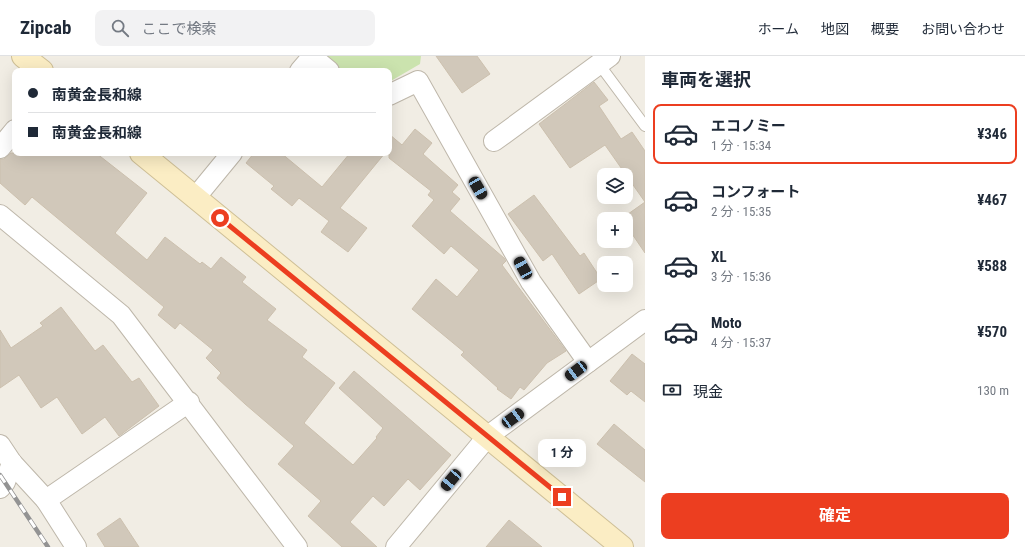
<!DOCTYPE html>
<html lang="ja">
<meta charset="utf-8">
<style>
:root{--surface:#fff;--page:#f2f2f3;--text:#1f2937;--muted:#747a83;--line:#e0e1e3;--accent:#ec3e20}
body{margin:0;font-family:"Roboto Condensed","Noto Sans JP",sans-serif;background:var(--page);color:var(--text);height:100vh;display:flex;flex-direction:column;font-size:15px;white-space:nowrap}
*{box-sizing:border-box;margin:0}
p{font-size:13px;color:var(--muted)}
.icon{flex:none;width:22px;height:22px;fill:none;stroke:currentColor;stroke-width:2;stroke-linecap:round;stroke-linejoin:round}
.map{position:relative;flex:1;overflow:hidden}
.panel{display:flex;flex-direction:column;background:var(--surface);width:380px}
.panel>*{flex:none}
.hud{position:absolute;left:12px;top:12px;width:380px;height:88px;border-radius:8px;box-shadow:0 4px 16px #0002;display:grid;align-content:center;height:88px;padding:0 16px;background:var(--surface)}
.fabs{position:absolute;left:597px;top:112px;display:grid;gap:8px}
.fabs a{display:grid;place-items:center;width:36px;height:36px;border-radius:8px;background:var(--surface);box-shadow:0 4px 16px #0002;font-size:20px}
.end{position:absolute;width:18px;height:18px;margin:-9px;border:5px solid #ec3e20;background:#fff;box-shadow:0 0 0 2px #fff}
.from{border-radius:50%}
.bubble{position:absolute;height:28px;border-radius:8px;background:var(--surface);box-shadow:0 4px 16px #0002;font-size:13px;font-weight:700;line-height:28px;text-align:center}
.car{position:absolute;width:12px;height:24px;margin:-12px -6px;border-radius:5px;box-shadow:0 0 3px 1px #0007;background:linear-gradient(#222 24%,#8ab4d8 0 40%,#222 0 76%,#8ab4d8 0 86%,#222 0)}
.hud b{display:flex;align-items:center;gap:14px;height:38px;font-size:15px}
.hud b+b{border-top:1px solid var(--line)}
.hud i{width:10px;height:10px;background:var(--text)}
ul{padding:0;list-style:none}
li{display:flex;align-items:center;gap:12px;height:60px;margin:0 8px 6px;padding:0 8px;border:2px solid transparent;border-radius:8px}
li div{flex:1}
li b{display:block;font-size:15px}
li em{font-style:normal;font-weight:700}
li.on{border-color:var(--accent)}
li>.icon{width:36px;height:36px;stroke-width:1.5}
h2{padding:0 16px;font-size:18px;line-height:48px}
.pay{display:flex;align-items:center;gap:10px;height:44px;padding:0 16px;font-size:15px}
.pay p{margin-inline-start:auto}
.button{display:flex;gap:8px;margin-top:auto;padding:8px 16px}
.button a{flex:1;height:46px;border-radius:8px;background:var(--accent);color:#fff;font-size:16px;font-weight:700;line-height:46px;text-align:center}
header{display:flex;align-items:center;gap:24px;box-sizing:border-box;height:56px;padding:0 20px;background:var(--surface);border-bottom:1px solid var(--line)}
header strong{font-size:19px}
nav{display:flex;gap:22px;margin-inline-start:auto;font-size:14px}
.search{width:280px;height:36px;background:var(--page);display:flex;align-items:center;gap:10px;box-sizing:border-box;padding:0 14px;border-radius:8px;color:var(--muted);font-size:15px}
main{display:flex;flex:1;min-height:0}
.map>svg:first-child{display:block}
.park{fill:#cbe3ae}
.building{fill:#d1c8ba;stroke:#ccc0ae}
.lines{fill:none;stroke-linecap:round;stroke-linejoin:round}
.service-casing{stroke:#beb7aa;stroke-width:12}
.minor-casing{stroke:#beb7aa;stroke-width:22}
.secondary-casing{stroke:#cebf96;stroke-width:24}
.service{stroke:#fff;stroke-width:10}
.minor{stroke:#fff;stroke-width:20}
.secondary{stroke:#fbedc4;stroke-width:22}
.rail-casing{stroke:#939393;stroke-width:4.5}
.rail{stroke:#fff;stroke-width:3;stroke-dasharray:9;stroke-linecap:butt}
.route{stroke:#ec3e20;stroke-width:5}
</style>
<header>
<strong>Zipcab</strong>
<div class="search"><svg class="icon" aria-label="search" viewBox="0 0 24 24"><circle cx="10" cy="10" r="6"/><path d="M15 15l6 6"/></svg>ここで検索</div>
<nav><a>ホーム</a><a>地図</a><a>概要</a><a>お問い合わせ</a></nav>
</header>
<main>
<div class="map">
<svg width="645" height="491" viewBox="0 0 645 491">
<rect width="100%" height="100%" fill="#f1ede4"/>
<!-- park -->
<path class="park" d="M322,0H421L420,8L389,26V15H341Z"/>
<!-- building -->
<g class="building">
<path d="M436,0H477L490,18L462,37Z"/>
<path d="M594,26L608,44L599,50L621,83L632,76L645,95V197L626,169V163H621L645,146L605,89L570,112L539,68Z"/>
<path d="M415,73L432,87L423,98L458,129L452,136L460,143L450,155L504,202L506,205L502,209L566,295L547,307L524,334L520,331L511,343L497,333L498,332L461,299L464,296L412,253L436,223L457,241L479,214L451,190L444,198L412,170L434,144L428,139L431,135L389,102V78L402,89Z"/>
<path d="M11,97H96L147,137L115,177L147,204L165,181L200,208L202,206L211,213L221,201L246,221L242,226L276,253L267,264L307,294L302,301L335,327L304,367L353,409L377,382L376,381L383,372L339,332L354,315L451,399L420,434L408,423L384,450L373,440L350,466L377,491H342L308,460L321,445L278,408L294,390L245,348L217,322L221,317L206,302L213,294L180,267L175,273L158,259L164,251L32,141L25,149L0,127V103H4Z"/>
<path d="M254,97H281L322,131L350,97H385L340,152L367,172L348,196L321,176L329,165L299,142L292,150L271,133L274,130L246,107Z"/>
<path d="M534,139L580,200L584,197L601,223L579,238L552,198L543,205L508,158Z"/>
<path d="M61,251L95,295L103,289L132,326L139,322L159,350L119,380L105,361L82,378L57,341L41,352L19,319L0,332V274L11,292L43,270L40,267Z"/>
<path d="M632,298L645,308V346L631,335L627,339L610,325Z"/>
<path d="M614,368L645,394V426L597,388Z"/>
<path d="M120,462L139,491H105L97,478Z"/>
<path d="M509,464L542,491H486Z"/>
</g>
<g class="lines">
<!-- service casing -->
<g class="service-casing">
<path id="service" d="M599,8L645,70"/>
</g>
<!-- minor casing -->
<g class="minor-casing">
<g id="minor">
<path d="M311,0L329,15"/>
<path d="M300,15L312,1"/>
<path d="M389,39L418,25L531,226L588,306"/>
<path d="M494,85L610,0"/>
<path d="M0,92L15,74"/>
<path d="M195,142L232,97"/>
<path d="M0,159L121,259L297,491"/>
<path d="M0,389L12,407L46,444L76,491"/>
<path d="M0,432L5,426L12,407"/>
<path d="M46,444L189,346"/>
<path d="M396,491L488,380L645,264"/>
</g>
</g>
<!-- secondary casing -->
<g class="secondary-casing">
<g id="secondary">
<path d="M23,0L42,15"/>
<path d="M141,97L622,491"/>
</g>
</g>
<!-- service -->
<use href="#service" class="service"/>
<!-- minor -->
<use href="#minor" class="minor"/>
<!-- secondary -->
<use href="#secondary" class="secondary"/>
<!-- rail casing -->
<g class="rail-casing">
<path id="rail" d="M0,419L48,491"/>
</g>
<!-- rail -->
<use href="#rail" class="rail"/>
</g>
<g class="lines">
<!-- route -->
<path class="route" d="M220,162L562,441"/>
</g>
</svg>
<div class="fabs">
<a><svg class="icon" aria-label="layers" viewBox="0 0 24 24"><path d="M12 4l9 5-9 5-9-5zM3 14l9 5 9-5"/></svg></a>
<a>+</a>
<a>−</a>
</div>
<i class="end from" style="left:220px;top:162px"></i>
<i class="end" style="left:562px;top:441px"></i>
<div class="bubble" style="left:538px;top:383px;width:48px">1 分</div>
<i class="car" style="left:478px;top:132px;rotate:150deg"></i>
<i class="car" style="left:523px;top:212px;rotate:331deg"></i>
<i class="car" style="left:576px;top:315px;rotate:233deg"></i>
<i class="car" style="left:513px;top:362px;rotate:54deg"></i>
<i class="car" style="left:451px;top:424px;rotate:220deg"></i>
<div class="hud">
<b><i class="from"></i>南黄金長和線</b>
<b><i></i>南黄金長和線</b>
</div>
</div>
<section class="panel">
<h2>車両を選択</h2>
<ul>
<li class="on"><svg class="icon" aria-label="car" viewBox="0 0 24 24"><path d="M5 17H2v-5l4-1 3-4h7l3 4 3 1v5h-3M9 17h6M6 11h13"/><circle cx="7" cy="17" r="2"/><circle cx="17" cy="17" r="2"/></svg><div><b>エコノミー</b><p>1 分 · 15:34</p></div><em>¥346</em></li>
<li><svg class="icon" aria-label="car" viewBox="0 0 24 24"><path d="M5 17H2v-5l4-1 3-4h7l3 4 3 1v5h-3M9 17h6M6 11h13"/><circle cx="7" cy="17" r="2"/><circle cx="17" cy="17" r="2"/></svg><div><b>コンフォート</b><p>2 分 · 15:35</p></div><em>¥467</em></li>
<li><svg class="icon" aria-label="car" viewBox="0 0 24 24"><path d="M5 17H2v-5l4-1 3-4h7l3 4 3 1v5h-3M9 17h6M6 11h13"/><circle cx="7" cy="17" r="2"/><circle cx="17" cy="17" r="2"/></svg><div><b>XL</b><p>3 分 · 15:36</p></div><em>¥588</em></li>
<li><svg class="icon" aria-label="car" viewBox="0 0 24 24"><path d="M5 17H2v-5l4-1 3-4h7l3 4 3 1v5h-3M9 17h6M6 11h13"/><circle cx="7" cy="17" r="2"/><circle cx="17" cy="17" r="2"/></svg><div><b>Moto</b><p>4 分 · 15:37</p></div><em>¥570</em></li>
</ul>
<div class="pay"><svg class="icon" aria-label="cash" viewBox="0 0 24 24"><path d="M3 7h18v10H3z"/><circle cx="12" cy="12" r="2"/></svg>現金<p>130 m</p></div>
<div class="button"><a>確定</a></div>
</section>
</main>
